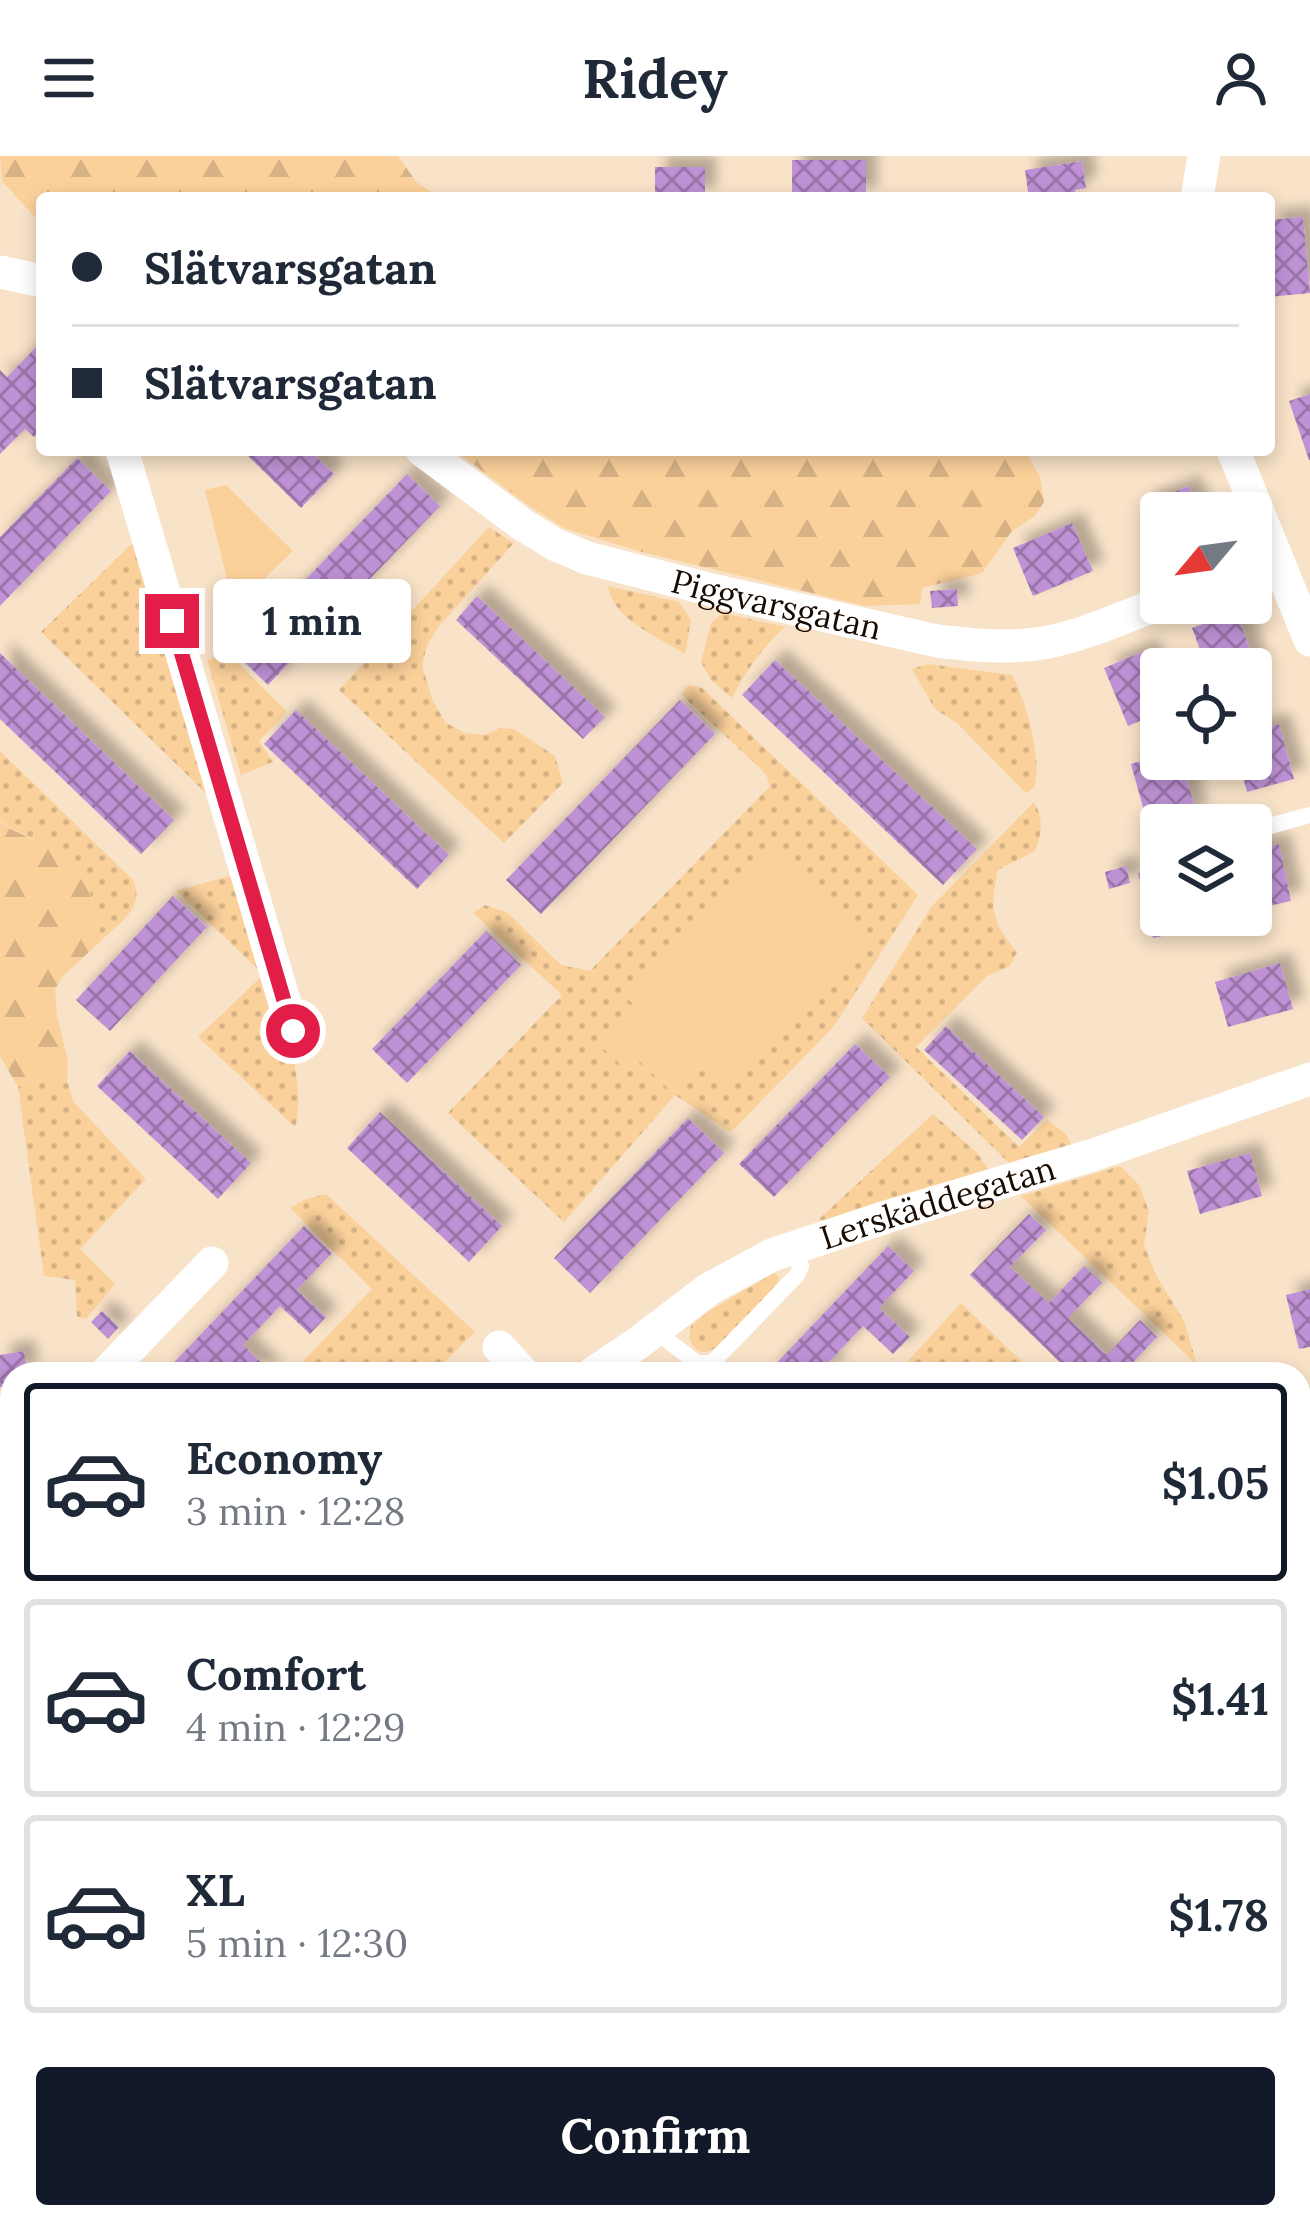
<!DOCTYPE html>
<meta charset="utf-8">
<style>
:root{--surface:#fff;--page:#f6f6f7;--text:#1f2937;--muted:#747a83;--line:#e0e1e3;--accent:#111827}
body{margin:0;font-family:Lora,serif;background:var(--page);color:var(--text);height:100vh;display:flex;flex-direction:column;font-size:45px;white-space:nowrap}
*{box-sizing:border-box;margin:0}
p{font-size:39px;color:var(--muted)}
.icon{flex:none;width:66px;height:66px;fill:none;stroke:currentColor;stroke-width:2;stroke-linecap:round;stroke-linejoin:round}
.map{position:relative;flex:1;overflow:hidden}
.side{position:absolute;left:0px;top:1206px;width:1311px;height:867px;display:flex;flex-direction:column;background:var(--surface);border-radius:36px 36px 0 0;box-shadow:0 6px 18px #0003}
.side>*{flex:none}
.guide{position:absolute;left:36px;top:36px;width:1239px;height:264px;border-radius:12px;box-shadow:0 6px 18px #0003;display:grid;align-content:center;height:264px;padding:0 36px;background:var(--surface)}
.needle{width:78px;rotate:241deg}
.buttons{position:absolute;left:1140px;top:336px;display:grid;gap:24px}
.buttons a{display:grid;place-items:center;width:132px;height:132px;border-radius:12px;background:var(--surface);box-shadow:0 6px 18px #0003;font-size:60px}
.end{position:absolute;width:54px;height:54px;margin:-27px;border:15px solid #e11d48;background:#fff;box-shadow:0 0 0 6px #fff}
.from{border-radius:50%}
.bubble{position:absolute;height:84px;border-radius:12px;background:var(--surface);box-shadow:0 6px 18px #0003;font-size:39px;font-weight:700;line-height:84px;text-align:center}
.guide b{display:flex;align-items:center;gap:42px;height:114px;font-size:45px}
.guide b+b{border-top:3px solid var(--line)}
.guide i{width:30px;height:30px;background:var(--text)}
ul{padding:21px 0 0;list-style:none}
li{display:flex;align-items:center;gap:36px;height:198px;margin:0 24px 18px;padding:0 12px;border:6px solid var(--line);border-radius:12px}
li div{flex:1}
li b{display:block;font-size:45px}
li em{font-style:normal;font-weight:700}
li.on{border-color:var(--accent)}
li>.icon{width:108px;height:108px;stroke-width:1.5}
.button{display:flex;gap:24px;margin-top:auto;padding:24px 36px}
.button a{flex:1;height:138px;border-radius:12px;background:var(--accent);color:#fff;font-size:48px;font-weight:700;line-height:138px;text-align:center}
header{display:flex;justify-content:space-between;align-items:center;height:156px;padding:0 36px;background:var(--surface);font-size:54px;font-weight:700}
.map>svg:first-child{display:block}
.grass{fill:url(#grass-dots)}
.forest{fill:url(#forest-firs)}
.green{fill:#fbd19b}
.building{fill:url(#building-cross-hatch);filter:url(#shadow)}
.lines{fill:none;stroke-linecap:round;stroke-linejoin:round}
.lane{stroke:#fff;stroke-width:16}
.street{stroke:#fff;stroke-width:33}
.route{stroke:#e11d48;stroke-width:15}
.labels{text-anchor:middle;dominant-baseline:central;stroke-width:9;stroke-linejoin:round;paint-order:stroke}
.street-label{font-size:33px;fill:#190b00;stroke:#fcf1e4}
</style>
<header><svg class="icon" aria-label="menu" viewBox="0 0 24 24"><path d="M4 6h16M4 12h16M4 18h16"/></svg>Ridey<svg class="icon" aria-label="person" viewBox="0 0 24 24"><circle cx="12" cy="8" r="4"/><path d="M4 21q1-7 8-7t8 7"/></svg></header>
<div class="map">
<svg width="1310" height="2072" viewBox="0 0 1310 2072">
<defs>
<pattern id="grass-dots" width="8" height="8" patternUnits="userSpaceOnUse" patternTransform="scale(3)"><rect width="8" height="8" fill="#fbd19b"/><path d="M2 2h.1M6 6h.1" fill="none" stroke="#d7b284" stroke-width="1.8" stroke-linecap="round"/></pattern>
<pattern id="forest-firs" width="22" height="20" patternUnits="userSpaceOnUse" patternTransform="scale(3)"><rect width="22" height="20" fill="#fbd19b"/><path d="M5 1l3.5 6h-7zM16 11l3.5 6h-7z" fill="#d7b284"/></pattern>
<pattern id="building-cross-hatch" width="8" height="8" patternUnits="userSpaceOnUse" patternTransform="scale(3)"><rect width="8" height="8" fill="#be92d5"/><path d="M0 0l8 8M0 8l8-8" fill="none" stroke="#9a75aa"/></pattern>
<filter id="shadow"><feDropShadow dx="11" dy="-11" stdDeviation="6" flood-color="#0004"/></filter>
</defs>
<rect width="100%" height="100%" fill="#f8e2c8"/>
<!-- grass -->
<g class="grass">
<path d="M489,371L514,387L439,470L427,489L422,510L433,545L446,567L465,577L484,579L500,572L514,573L555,600L563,627L504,687L339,534Z"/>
<path d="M142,378L219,650L41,476Z"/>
<path d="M608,430L679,446L691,464L685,498C660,482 612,463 608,430Z"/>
<path d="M723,457L785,471C761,493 747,513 732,542L711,524L701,506L711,467Z"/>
<path d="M229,498L287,556L259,585L273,606L241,619L207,504Z"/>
<path d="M928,508L1012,519C1026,545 1043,604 1034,632L1026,637L957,567L935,553L912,513Z"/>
<path d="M689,529L702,532L918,739L834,870L735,972L730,976L675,939L564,1066L448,957L562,839L473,757L485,749L508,757L561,809L590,815L770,630L766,618L681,538Z"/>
<path d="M0,595L133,724C146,751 120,766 102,784L87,724L54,692L10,672L0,663Z"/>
<path d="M1034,646C1044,663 1042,677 1035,695L998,714C990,752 991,766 1017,796L1010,810L987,820L916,891L1019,991L1047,964L1066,978L1071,988L1068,994L1012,1010L862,862L932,750Z"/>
<path d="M240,717C257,774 312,919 295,971L198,881L262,820L259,814L176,735Z"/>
<path d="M44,919L67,924L73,945L146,1023L80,1093L115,1128L86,1163L77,1161L75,1124L44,1120L18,931Z"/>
<path d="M933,958L977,997L989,1014L829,1067L819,1063Z"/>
<path d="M1120,1010L1139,1029L1149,1055L1144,1089L1156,1119L1184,1165L1197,1209L1021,1040Z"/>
<path d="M326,1038L475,1176L443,1207L454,1218H291L372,1133L290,1052L306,1043Z"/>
<path d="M774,1117L779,1121L777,1128C765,1142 720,1199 703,1196C695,1195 693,1190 689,1183L691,1170L709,1155Z"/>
<path d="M961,1147L1035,1218H896Z"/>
</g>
<!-- forest -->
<g class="forest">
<path d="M0,0H398L417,27L442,42H42V63L35,61L2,25Z"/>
<path d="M454,294H1025L1040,321L1044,346L1035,360L1012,375L982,417L922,432L920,448L865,450L642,396L566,373L529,350Z"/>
<path d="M0,664L10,673L54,692L87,724L102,784L63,820L55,833L57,859L68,905L67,924L44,919L18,931L0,900Z"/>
<path d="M1299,1642L1310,1664V2072H0V1960L12,1941V2061H1299Z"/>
</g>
<!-- green -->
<g class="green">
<path d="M226,329L293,395L234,452L205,334Z"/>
<path d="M768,692L866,787L723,935L701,913L675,939L639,905L628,916L601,890L637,852L625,840Z"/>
</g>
<!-- building -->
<g class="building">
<rect x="792" y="4" width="74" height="38"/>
<path d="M1082,5L1086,32L1075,34L1076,42H1029L1025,14Z"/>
<rect x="655" y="11" width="50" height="31"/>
<path d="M1303,61L1310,137L1269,141V64Z"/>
<path d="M42,185V273L34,281L25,273L0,298V214L7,221Z"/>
<path d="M1310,238V304H1309L1289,245Z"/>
<path d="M242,294H309L334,318L301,352Z"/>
<path d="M77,302L111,335L0,450V381Z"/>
<path d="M407,318L440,350L268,529L235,497Z"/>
<path d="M1189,330L1201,357H1161V391L1143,348Z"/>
<path d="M1072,367L1093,415L1033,440L1013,392Z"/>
<path d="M957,433L958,450L932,452L930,435Z"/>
<path d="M477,440L605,561L583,583L456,464Z"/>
<path d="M1236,456L1258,515L1251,517V513H1207L1192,472Z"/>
<path d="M1147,494L1161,527V556L1128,570L1104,512Z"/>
<path d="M0,497L174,664L141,698L0,563Z"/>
<path d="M775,504L977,693L943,729L742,539Z"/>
<path d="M680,544L715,578L541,758L506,724Z"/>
<path d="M296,554L449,699L417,733L264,588Z"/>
<path d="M1279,568L1294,623L1247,636L1238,603H1251V575Z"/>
<path d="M1161,599V603H1181L1197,659L1149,673L1131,608Z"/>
<path d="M1279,688L1291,745L1251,754V694Z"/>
<path d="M1126,710L1130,727L1109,733L1105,716Z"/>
<path d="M1161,712V759H1201L1204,771L1153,782L1138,717Z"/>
<path d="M173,740L207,771L110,875L76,844Z"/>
<path d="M486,775L521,809L407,927L372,893Z"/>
<path d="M1280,807L1293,853L1228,871L1215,826Z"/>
<path d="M946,870L1044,961L1022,984L924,894Z"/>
<path d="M855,888L890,921L774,1041L739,1008Z"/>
<path d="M130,895L251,1007L218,1043L97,930Z"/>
<path d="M380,956L502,1070L469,1106L347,992Z"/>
<path d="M688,962L724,997L590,1137L554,1102Z"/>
<path d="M1250,997L1262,1040L1200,1058L1187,1015Z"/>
<path d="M1029,1058L1046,1074L1010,1111L1049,1147L1084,1110L1102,1127L1068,1162L1107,1199L1140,1164L1157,1181L1124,1216L1127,1218H1072L970,1119Z"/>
<path d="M304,1070L332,1097L297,1134L326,1161L310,1178L280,1150L243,1189L273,1218H239L226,1206L214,1218H163Z"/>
<path d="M888,1090L914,1115L879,1152L910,1181L893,1198L863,1170L827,1208L837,1218H766Z"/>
<path d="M1310,1133V1191L1299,1193L1286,1139Z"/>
<path d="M102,1155L119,1171L108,1183L91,1166Z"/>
<path d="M24,1195L27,1218H12V1230L0,1231V1199Z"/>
<path d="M0,1680L12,1693V1757L7,1762L0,1755Z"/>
</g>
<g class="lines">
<!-- lane -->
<g class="lane">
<path d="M1251,675L1310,659"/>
<path d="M654,1174L698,1208L713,1206L797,1119L801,1110L787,1094"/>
</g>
<!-- street -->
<g class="street">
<path d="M1197,42L1204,0"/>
<path d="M0,116L42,125"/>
<path d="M122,294L293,875"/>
<path id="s1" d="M422,294L523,369L556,389L587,402L708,433L937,485C972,489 1008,493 1043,487C1084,480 1123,461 1161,447"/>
<path d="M1233,294L1310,484"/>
<path d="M499,1191L524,1218"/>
<path d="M105,1218L212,1107"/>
<path id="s2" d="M592,1218L638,1187L709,1133L772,1099L886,1061L1093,999L1310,923"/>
<path d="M0,1326L12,1314"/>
</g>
</g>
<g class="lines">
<!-- route -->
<path class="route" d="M172,465L293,875"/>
</g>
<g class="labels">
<!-- street labels -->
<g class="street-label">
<text stroke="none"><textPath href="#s1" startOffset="393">Piggvarsgatan</textPath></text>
<text stroke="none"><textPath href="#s2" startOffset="390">Lerskäddegatan</textPath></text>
</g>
</g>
</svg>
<div class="buttons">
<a><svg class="needle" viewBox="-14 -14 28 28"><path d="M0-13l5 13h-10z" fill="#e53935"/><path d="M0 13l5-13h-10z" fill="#747a83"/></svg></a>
<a><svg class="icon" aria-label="locate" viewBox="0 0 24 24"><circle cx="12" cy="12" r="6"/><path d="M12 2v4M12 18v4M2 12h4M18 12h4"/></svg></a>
<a><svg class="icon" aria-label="layers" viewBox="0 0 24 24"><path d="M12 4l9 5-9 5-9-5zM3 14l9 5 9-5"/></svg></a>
</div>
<i class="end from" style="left:293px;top:875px"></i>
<i class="end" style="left:172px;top:465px"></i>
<div class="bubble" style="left:213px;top:423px;width:198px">1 min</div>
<div class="guide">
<b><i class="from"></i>Slätvarsgatan</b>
<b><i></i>Slätvarsgatan</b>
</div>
<section class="side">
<ul>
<li class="on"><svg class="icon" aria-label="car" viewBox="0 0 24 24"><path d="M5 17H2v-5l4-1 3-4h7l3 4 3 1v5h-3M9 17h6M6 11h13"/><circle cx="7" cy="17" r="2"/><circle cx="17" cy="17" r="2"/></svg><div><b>Economy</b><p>3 min · 12:28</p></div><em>$1.05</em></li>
<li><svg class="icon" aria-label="car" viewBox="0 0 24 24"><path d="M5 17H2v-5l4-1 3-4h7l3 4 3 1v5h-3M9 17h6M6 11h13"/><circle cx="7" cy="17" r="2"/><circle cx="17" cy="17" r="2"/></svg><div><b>Comfort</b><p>4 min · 12:29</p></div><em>$1.41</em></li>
<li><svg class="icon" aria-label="car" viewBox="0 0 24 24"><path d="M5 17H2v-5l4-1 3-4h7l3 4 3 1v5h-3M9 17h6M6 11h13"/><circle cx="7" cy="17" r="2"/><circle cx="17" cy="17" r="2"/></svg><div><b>XL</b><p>5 min · 12:30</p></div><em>$1.78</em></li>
</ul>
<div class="button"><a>Confirm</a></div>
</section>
</div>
